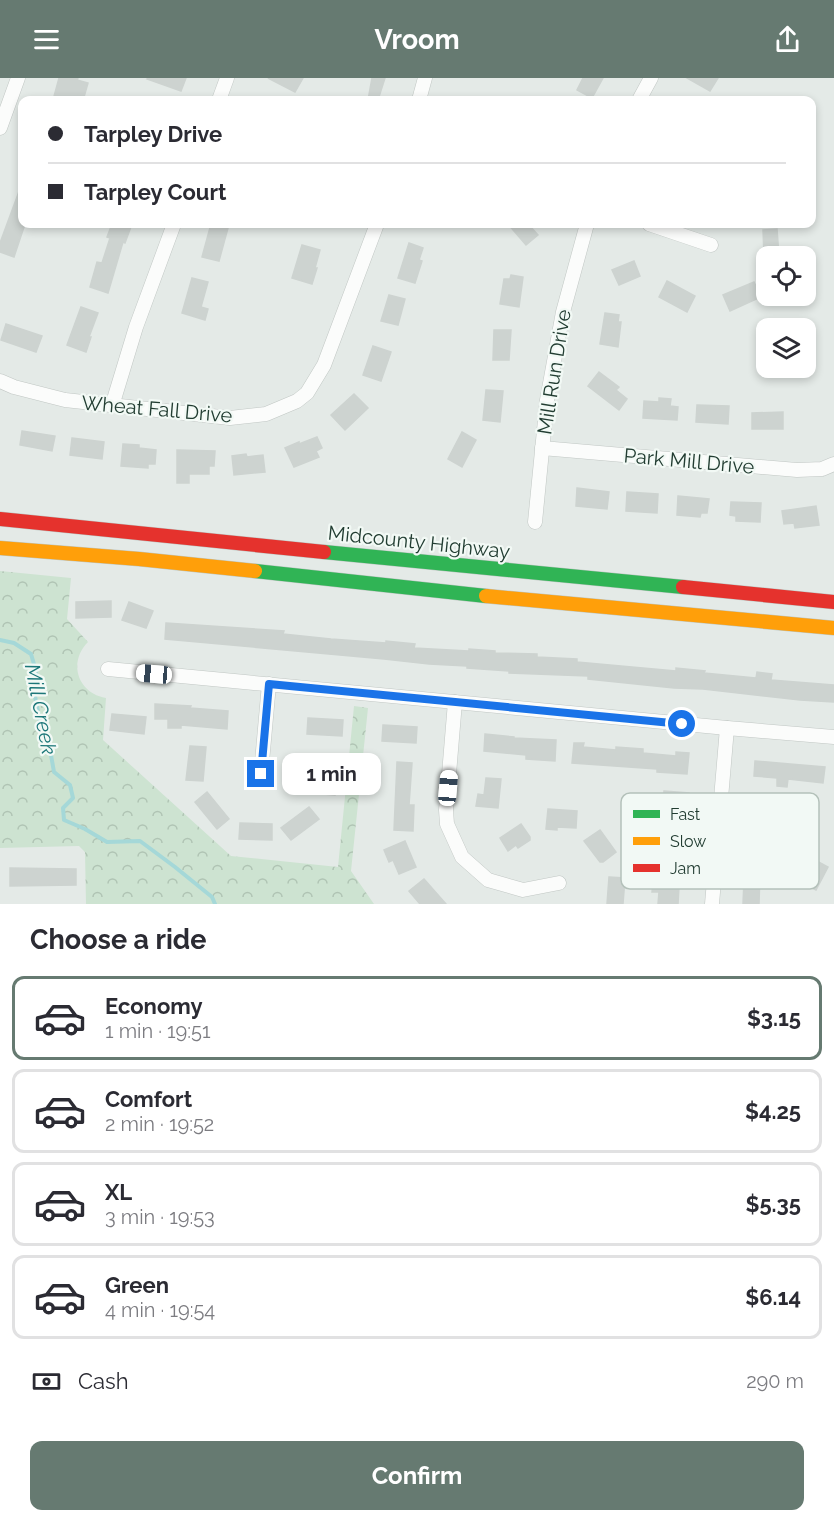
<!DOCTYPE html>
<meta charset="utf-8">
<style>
:root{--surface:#fff;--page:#f2f2f3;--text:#2b2b33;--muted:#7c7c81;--line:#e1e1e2;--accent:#667a71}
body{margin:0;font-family:Raleway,sans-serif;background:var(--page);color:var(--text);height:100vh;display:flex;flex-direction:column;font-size:22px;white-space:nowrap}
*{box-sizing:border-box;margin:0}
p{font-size:20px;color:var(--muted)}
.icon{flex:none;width:33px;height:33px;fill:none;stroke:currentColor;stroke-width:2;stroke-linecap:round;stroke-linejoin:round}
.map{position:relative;height:826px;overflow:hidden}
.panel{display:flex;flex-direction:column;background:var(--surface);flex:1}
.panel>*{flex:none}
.top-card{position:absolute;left:18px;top:18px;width:798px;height:132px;border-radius:12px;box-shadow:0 3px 9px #0003;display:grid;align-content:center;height:132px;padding:0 30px;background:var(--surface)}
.tools{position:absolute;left:756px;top:168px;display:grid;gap:12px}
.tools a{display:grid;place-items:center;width:60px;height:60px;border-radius:12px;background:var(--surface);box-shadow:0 3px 9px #0003;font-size:30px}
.end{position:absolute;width:27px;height:27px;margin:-14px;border:8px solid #1a73e8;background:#fff;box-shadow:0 0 0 3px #fff}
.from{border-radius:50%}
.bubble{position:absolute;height:42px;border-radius:12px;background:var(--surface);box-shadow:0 3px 9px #0003;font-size:20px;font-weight:700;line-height:42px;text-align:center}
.car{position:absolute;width:18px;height:36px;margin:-18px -9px;border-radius:8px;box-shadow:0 0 4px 2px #0007;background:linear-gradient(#fff 24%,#345 0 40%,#fff 0 76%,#345 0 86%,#fff 0)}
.top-card b{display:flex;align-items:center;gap:21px;height:57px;font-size:22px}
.top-card b+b{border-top:2px solid var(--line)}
.top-card i{width:15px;height:15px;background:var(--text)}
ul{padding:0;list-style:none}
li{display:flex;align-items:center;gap:18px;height:84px;margin:0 12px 9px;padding:0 18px;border:3px solid var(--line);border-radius:12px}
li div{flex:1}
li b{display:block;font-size:22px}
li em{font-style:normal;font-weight:700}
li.current{border-color:var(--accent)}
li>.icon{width:54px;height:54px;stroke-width:1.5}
h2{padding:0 30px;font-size:27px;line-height:72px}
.pay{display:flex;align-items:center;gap:15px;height:66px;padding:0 30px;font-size:22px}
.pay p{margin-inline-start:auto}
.action{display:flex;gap:12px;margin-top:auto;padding:12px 30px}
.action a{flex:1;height:69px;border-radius:12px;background:var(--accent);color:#fff;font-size:24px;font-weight:700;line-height:69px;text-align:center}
header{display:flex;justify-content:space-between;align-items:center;height:78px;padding:0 30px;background:var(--accent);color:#fff;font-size:27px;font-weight:700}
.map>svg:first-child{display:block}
.park{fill:url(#park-crowns)}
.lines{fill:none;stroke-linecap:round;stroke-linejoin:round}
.stream{stroke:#a5d8d8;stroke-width:4}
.building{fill:#cdd3d0;stroke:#cdd3d0;stroke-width:1.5}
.street-casing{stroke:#c1c7c4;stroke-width:15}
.fast-casing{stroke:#bdc6c2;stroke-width:15}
.slow-casing{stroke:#bdc6c2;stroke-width:15}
.jam-casing{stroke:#bdc6c2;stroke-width:15}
.street{stroke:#fbfcfb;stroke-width:14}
.fast{stroke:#30b455;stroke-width:14}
.slow{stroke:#ff9f0a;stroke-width:14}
.jam{stroke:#e5322d;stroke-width:14}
.route{stroke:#1a73e8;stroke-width:8}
.labels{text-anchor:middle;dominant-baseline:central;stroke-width:4.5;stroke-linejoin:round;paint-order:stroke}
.street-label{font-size:20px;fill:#223d32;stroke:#f2f9f5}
.water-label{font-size:21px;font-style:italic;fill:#1c7779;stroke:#f2f9f5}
.key{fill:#f2f9f5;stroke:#b4c1ba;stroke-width:1.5}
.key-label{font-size:16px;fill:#223d32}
</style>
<header><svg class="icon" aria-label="menu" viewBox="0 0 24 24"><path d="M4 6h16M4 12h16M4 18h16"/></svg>Vroom<svg class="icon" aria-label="share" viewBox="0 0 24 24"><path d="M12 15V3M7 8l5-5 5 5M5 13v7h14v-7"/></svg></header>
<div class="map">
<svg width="834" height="826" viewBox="0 0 834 826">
<defs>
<pattern id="park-crowns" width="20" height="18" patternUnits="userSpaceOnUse" patternTransform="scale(1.5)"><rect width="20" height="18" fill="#cde3d1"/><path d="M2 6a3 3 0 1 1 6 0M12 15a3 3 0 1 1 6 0" fill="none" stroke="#b0c4b4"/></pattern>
</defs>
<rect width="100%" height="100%" fill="#e4eae7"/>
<!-- park -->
<path class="park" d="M0,493L71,500L67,541L88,564C68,584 77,615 106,620L103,662L231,778L338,789L354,628L368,630L351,793L374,826H86L85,774L79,768L0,770Z"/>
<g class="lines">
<!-- stream -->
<path class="stream" d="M0,562L14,565L31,576L36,593L34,613L41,649L51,677L54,694L70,707L73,720L63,730L64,742L85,751L107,764L140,763L175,789L212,819L215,826"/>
</g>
<!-- building -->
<g class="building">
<path d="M59,0H78L77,2L88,5L84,19L76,17L74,22H53Z"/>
<path d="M148,0H186L181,13L147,1Z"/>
<path d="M268,0H303L295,14Z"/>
<path d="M372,0H385L378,22H368Z"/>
<path d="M583,0H603L592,20L577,12Z"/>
<path d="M687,0H718L710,13Z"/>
<path d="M21,108H22V146H25L14,179L0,174V165Z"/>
<path d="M112,146H132L125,165L123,164L108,215L90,209L97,184L102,185L110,160L107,159Z"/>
<path d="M211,146L228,150L219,183L202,179Z"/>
<path d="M508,146H528L538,157L526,167Z"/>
<path d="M777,151L779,178H764L763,152Z"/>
<path d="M409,165L423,170L419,182L422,183L415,205L398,200Z"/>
<path d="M302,167L320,172L315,190H317L312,206L292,200Z"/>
<path d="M634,183L640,198L619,207L612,192Z"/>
<path d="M511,197L523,199L519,229L500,226L504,201H510Z"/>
<path d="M192,200L208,204L201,229L208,231L205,242L182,235Z"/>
<path d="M667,203L695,218L687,234L659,219Z"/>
<path d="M754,204L761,219L730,233L723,217Z"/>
<path d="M389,217L405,221L398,247L381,243Z"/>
<path d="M81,229L98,235L89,259H91L86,274L67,267Z"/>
<path d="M605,235L619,237L618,244H621L618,269L600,266Z"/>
<path d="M6,246L42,258L36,274L1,262Z"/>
<path d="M494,252H511L509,282H493Z"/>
<path d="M373,268L391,274L381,303L363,297Z"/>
<path d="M599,294L619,309L616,312L627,321L619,332L588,308Z"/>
<path d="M486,312L503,313L500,344L483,342Z"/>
<path d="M354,316L368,330L345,352L331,337Z"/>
<path d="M659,320L671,321L670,328L678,329L677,342L643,340L644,323L659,324Z"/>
<path d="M697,327L729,328L728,346L696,344Z"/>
<path d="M783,334V351H752V335Z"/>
<path d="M22,353L55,358L52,373L20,367Z"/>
<path d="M462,354L476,362L462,389L448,381Z"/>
<path d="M317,359L322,370L316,373L319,379L294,389L285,370L299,364V366Z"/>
<path d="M72,360L104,364L102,381L70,377Z"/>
<path d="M123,366L139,367V370L156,372L155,386H148V390L121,388Z"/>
<path d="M177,372L215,373L214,388H209V396H189V405H177Z"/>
<path d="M246,376L247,379L263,377L265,394L234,397L232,378Z"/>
<path d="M577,410L609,414L607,431L576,428Z"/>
<path d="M627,414L658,416L657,435L626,433Z"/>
<path d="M678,418L709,421L707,435H701L700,439L677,437Z"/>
<path d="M731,424L761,425L760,444L736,443V438L730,437Z"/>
<path d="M816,428L819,447L795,450L794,445L784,446L782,433Z"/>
<path d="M111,523V539L76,540V524Z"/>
<path d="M129,524L153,533L146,550L122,542Z"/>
<path d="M166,545L284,553L283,556L331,561L386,565V563L415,566L414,570L469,573V571L495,573V575L537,576V579L577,581V584L676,593V590L705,593L704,595L756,600L757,594L772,596L771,602L834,607V624L800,622L703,611L674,610L588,601V598L509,595V593L467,590V588L429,586L384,581L165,561Z"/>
<path d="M155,626L191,628L190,630L228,633L227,651L181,647V650H168V641H155Z"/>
<path d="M112,636L146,639L144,656L110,652Z"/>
<path d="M308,640L343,642L342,658L307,656Z"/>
<path d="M383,647L417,649L416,665L382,663Z"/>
<path d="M485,656L514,659V660L556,662L555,683L526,681V677L484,673Z"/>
<path d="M574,665H584L583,669L616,672V669L643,671V675L676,678V674L689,675L687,696L657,694V691L572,685Z"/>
<path d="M190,668L206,669L203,703L186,702Z"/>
<path d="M314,682L338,684L335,717L310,715L311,707L293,705V698L312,699Z"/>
<path d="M755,683L825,689L823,705L788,701L787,709L777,708V700L754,698Z"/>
<path d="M397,684L412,685L409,727H414L413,753L394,752Z"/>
<path d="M486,700L501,701L498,730L476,728L478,716L484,717Z"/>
<path d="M664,713L689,715L687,730H682L681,743L662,741Z"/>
<path d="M207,714L229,741L217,751L195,724Z"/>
<path d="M752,722H768V727L773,728L772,746H766L765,766H767L765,794H760L759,826H743L744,802L748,765H750Z"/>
<path d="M309,729L319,741L291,762L281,750Z"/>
<path d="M548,731L577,733L576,750L557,749V752L546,751Z"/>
<path d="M240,745L272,746V762L239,761Z"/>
<path d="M521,746L530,759V762L518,770L516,767L508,773L500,760Z"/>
<path d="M600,752L616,774L603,784H600L584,763Z"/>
<path d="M664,760L680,761L678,780H683L682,791H680L678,826H658L659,814H652L653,805H660Z"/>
<path d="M405,763L416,789L399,796L393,782L389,784L384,772Z"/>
<path d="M813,781L828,789L816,812L800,804Z"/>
<path d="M10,790L76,791V807L10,808Z"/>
<path d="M609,799L625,800L623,826H607Z"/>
<path d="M424,801L446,826H420L409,813Z"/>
</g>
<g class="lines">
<!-- street casing -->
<g class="street-casing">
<g id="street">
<path d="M219,22L227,0"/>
<path d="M419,22L425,0"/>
<path d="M639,22L651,0"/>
<path d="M0,50L18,0"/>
<path d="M649,146L711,167"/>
<path d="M0,303L14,309L65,322L230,340L266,336L297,323L307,315L324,287L377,146"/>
<path d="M112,328L136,249L174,146"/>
<path d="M542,370L797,392L822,391L834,386"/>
<path d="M535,444L547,322L563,234L587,146"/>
<path d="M108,591L727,650L834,659"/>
<path d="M455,624L446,732L447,746L462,779L488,802L523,812L559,805"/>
<path d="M261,695L269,606"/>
<path d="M712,826L727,650"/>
</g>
</g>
<!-- fast casing -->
<g class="fast-casing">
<g id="fast">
<path d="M324,474L683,509"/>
<path d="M255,493L486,518"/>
</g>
</g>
<!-- slow casing -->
<g class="slow-casing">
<g id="slow">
<path d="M0,470L139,481L255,493"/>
<path d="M486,518L834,550"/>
</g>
</g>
<!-- jam casing -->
<g class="jam-casing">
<g id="jam">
<path d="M0,441L324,474"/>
<path d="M683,509L834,524"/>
</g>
</g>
<!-- street -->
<use href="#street" class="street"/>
<!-- fast -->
<use href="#fast" class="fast"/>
<!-- slow -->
<use href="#slow" class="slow"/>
<!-- jam -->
<use href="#jam" class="jam"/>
</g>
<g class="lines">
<!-- route -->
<path class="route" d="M261,696L269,606L682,646"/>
</g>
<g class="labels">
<!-- street labels -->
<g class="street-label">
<text transform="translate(554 294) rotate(-81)">Mill Run Drive</text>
<text transform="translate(157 331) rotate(5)">Wheat Fall Drive</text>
<text transform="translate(689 383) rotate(5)">Park Mill Drive</text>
<text transform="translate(419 464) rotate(6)">Midcounty Highway</text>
</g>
<!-- water labels -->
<g class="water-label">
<text transform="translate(41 631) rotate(79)">Mill Creek</text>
</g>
</g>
<!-- legend -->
<rect x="621" y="715" width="198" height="96" rx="9" class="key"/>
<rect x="633" y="732" width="27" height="8" fill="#30b455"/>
<rect x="633" y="759" width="27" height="8" fill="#ff9f0a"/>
<rect x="633" y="786" width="27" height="8" fill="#e5322d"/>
<g class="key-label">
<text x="670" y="742">Fast</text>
<text x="670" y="769">Slow</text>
<text x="670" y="796">Jam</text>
</g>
</svg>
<div class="tools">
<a><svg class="icon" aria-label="locate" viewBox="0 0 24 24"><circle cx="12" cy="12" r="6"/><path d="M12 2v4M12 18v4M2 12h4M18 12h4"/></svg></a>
<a><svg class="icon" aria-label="layers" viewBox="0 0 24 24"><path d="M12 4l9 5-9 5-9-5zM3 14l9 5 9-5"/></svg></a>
</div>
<i class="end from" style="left:682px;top:646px"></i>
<i class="end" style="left:261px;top:696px"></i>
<div class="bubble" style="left:282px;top:675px;width:99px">1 min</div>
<i class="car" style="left:154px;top:596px;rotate:275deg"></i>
<i class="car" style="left:448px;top:710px;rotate:5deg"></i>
<div class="top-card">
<b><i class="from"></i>Tarpley Drive</b>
<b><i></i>Tarpley Court</b>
</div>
</div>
<section class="panel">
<h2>Choose a ride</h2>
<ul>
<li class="current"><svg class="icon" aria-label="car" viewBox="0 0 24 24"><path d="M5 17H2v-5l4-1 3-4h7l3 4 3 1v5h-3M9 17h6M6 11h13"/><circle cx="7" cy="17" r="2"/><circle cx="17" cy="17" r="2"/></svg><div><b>Economy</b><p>1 min · 19:51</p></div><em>$3.15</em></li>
<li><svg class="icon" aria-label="car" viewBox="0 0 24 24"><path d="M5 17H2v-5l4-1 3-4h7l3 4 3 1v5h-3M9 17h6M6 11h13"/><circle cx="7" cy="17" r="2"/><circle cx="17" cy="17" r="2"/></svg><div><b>Comfort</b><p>2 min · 19:52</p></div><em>$4.25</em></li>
<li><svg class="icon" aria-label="car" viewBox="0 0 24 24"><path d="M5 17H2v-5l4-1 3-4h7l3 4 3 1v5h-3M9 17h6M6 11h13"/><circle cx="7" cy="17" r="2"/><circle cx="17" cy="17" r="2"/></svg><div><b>XL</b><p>3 min · 19:53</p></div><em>$5.35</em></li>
<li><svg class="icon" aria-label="car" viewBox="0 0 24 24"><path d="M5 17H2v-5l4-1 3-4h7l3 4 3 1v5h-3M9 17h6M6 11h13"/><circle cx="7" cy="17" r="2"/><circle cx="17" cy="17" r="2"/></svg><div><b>Green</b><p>4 min · 19:54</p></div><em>$6.14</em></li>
</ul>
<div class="pay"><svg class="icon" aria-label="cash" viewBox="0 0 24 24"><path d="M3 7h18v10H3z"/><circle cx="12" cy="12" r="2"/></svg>Cash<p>290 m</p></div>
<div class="action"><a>Confirm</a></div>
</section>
